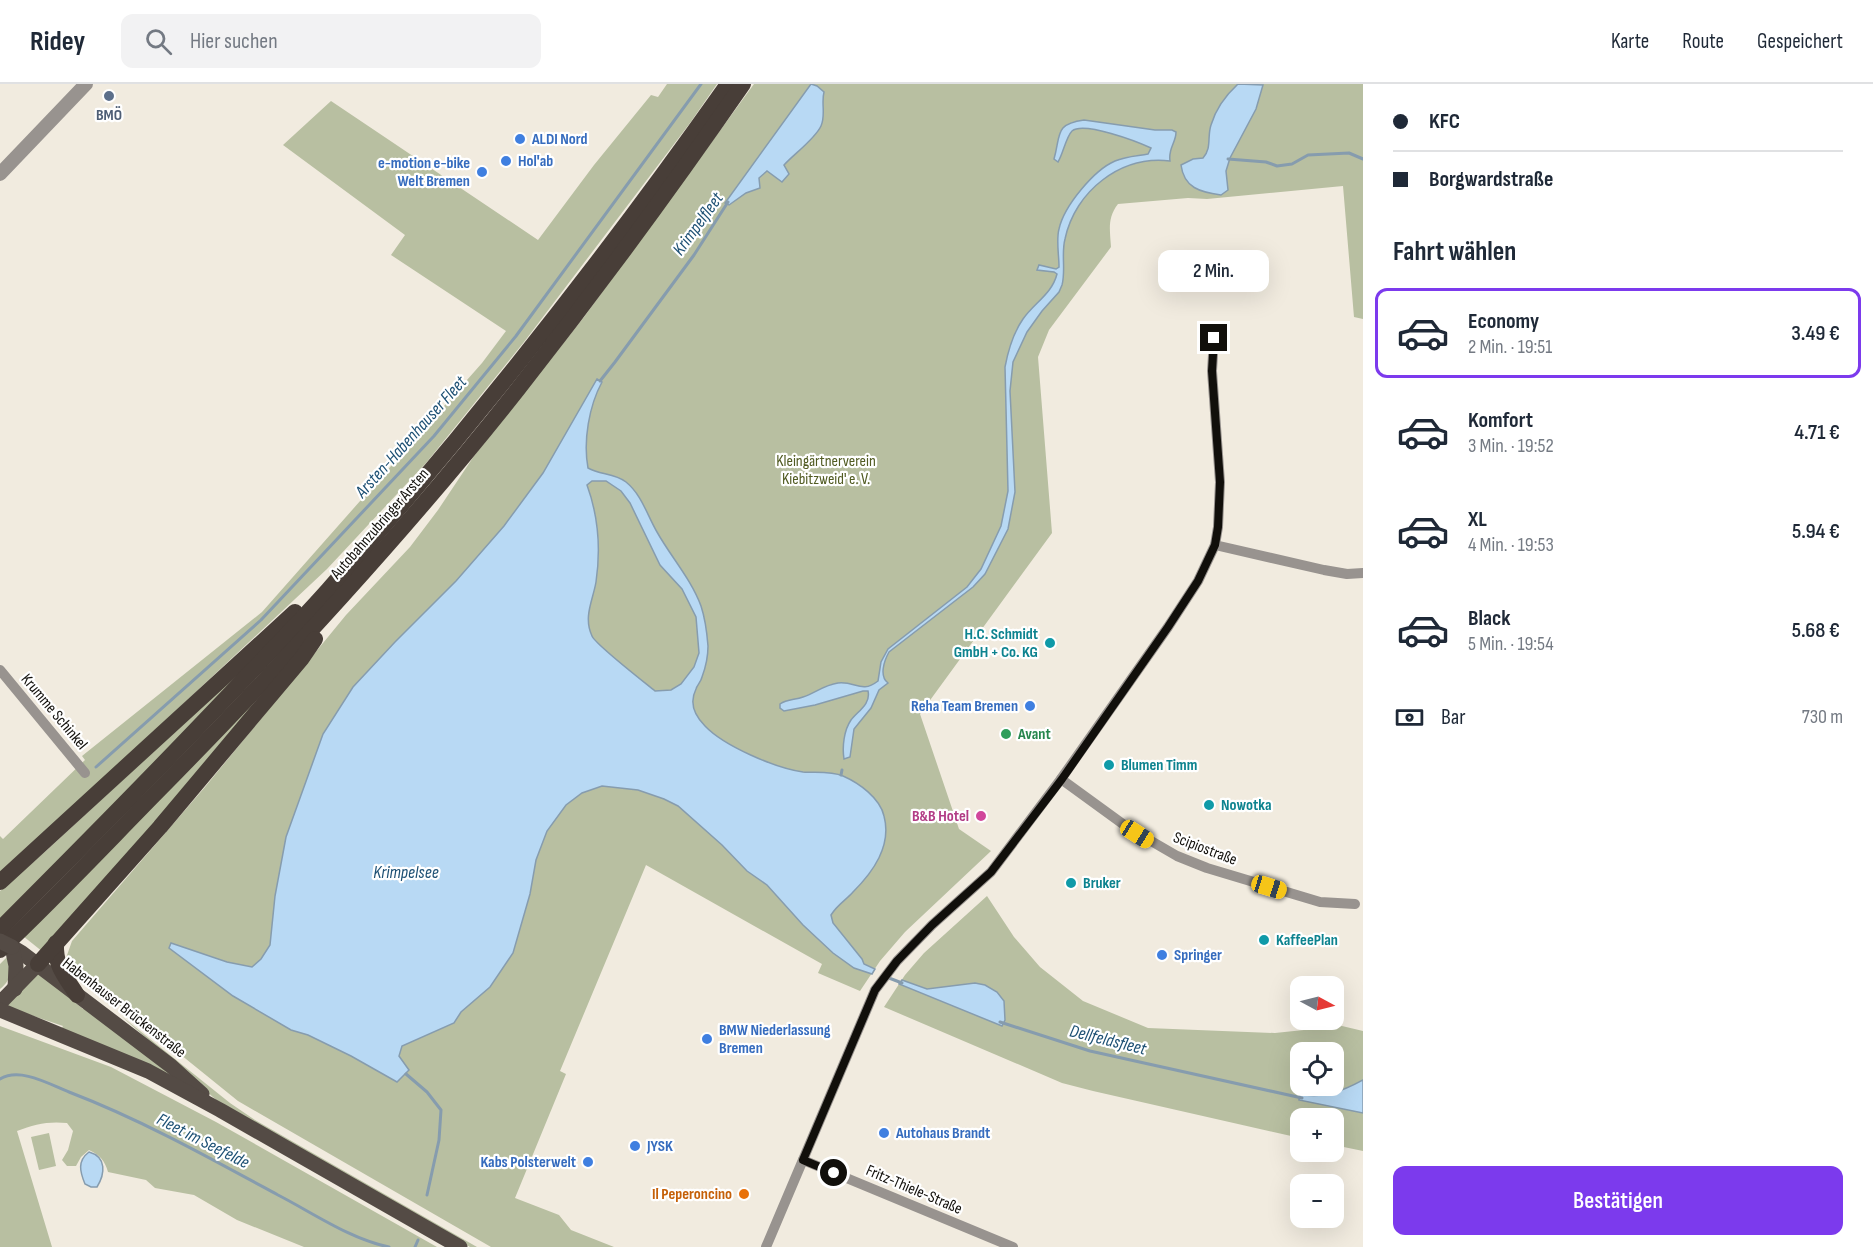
<!DOCTYPE html>
<html lang="de">
<meta charset="utf-8">
<style>
:root{--surface:#fff;--page:#f2f2f3;--text:#1f2937;--muted:#747a83;--line:#e0e1e3;--accent:#7c3aed}
body{margin:0;font-family:"Sofia Sans Condensed",sans-serif;background:var(--page);color:var(--text);height:100vh;display:flex;flex-direction:column;font-size:22px;white-space:nowrap}
*{box-sizing:border-box;margin:0}
p{font-size:20px;color:var(--muted)}
.icon{flex:none;width:33px;height:33px;fill:none;stroke:currentColor;stroke-width:2;stroke-linecap:round;stroke-linejoin:round}
.map{position:relative;flex:1;overflow:hidden}
.sheet{display:flex;flex-direction:column;background:var(--surface);width:510px}
.sheet>*{flex:none}
.banner{display:grid;align-content:center;height:132px;padding:0 30px;background:var(--surface)}
.needle{width:39px;rotate:97deg}
.tools{position:absolute;left:1290px;top:892px;display:grid;gap:12px}
.tools a{display:grid;place-items:center;width:54px;height:54px;border-radius:12px;background:var(--surface);box-shadow:0 6px 24px #0002;font-size:30px}
.end{position:absolute;width:27px;height:27px;margin:-14px;border:8px solid #110f0b;background:#fff;box-shadow:0 0 0 3px #fff}
.from{border-radius:50%}
.bubble{position:absolute;height:42px;border-radius:12px;background:var(--surface);box-shadow:0 6px 24px #0002;font-size:20px;font-weight:600;line-height:42px;text-align:center}
.car{position:absolute;width:18px;height:36px;margin:-18px -9px;border-radius:8px;box-shadow:0 0 4px 2px #0007;background:linear-gradient(#f5c518 24%,#345 0 40%,#f5c518 0 76%,#345 0 86%,#f5c518 0)}
.banner b{display:flex;align-items:center;gap:21px;height:57px;font-size:22px}
.banner b+b{border-top:2px solid var(--line)}
.banner i{width:15px;height:15px;background:var(--text)}
ul{padding:0;list-style:none}
li{display:flex;align-items:center;gap:18px;height:90px;margin:0 12px 9px;padding:0 18px;border:3px solid transparent;border-radius:12px}
li div{flex:1}
li b{display:block;font-size:22px}
li em{font-style:normal;font-weight:600}
li.active{border-color:var(--accent)}
li>.icon{width:54px;height:54px;stroke-width:1.5}
h2{padding:0 30px;font-size:27px;line-height:72px}
.pay{display:flex;align-items:center;gap:15px;height:66px;padding:0 30px;font-size:22px}
.pay p{margin-inline-start:auto}
.primary-button{display:flex;gap:12px;margin-top:auto;padding:12px 30px}
.primary-button a{flex:1;height:69px;border-radius:12px;background:var(--accent);color:#fff;font-size:24px;font-weight:600;line-height:69px;text-align:center}
header{display:flex;align-items:center;gap:36px;box-sizing:border-box;height:84px;padding:0 30px;background:var(--surface);border-bottom:2px solid var(--line)}
header strong{font-size:28px}
nav{display:flex;gap:33px;margin-inline-start:auto;font-size:21px}
.search{width:420px;height:54px;background:var(--page);display:flex;align-items:center;gap:15px;box-sizing:border-box;padding:0 21px;border-radius:12px;color:var(--muted);font-size:22px}
main{display:flex;flex:1;min-height:0}
.map>svg:first-child{display:block}
.green{fill:#b8bfa1;fill-rule:evenodd}
.water{fill:#b8d9f4;stroke:#869cae;stroke-width:1.5;fill-rule:evenodd}
.lines{fill:none;stroke-linecap:round;stroke-linejoin:round}
.stream{stroke:#869cae;stroke-width:3}
.minor{stroke:#98938f;stroke-width:10}
.tertiary{stroke:#98938f;stroke-width:14}
.primary{stroke:#544b45;stroke-width:15}
.trunk{stroke:#483e38;stroke-width:16}
.primary-bridge{stroke:#544b45;stroke-width:15}
.route{stroke:#110f0b;stroke-width:8}
.service-dot{fill:#5c6f8a;stroke:#fff;stroke-width:2}
.shop-dot{fill:#3f7fe0;stroke:#fff;stroke-width:2}
.culture-dot{fill:#0f9aa8;stroke:#fff;stroke-width:2}
.leisure-dot{fill:#2e9e5b;stroke:#fff;stroke-width:2}
.hotel-dot{fill:#d1479c;stroke:#fff;stroke-width:2}
.food-dot{fill:#e8710a;stroke:#fff;stroke-width:2}
.labels{text-anchor:middle;dominant-baseline:central;stroke-width:4.5;stroke-linejoin:round;paint-order:stroke}
.service-label{font-size:16px;font-weight:bold;fill:#4e5e75;stroke:#fff}
.shop-label{font-size:16px;font-weight:bold;fill:#366cbe;stroke:#fff;text-anchor:start}
.park-label{font-size:16px;fill:#515b22;stroke:#fff}
.street-label{font-size:16px;fill:#110f0b;stroke:#fff}
.culture-label{font-size:16px;font-weight:bold;fill:#0d838f;stroke:#fff;text-anchor:start}
.leisure-label{font-size:16px;font-weight:bold;fill:#27864d;stroke:#fff;text-anchor:start}
.hotel-label{font-size:16px;font-weight:bold;fill:#b23c85;stroke:#fff;text-anchor:end}
.food-label{font-size:16px;font-weight:bold;fill:#c56008;stroke:#fff;text-anchor:end}
.water-label{font-size:18px;font-style:italic;fill:#1d5074;stroke:#fff}
</style>
<header>
<strong>Ridey</strong>
<div class="search"><svg class="icon" aria-label="search" viewBox="0 0 24 24"><circle cx="10" cy="10" r="6"/><path d="M15 15l6 6"/></svg>Hier suchen</div>
<nav><a>Karte</a><a>Route</a><a>Gespeichert</a></nav>
</header>
<main>
<div class="map">
<svg width="1363" height="1163" viewBox="0 0 1363 1163">
<rect width="100%" height="100%" fill="#f1ebdf"/>
<!-- green -->
<g class="green">
<path d="M667,0H717L690,39L524,258L426,379L327,485L103,695L0,789V752L3,755L85,676L82,672L262,528L482,279L506,247L391,171L405,151L283,61L331,17L538,156L594,81L651,11L658,13Z"/>
<path d="M754,0H1363V235L1354,233L1343,102L1207,115L1188,114L1118,120C1107,134 1110,146 1111,163L1049,246L1038,273L1052,449L920,630L959,745L991,767L905,848L880,877L860,907L818,889L822,880L646,781L560,987L566,990L515,1114L559,1131L571,1146L614,1163H491L238,1017L113,916L66,874L72,857L205,703L346,531L410,463L438,426L474,372L584,233Z"/>
<path d="M234,593L237,595L0,837V807L47,766Z"/>
<path d="M252,620L256,623L43,868L23,852Z"/>
<path d="M987,812L1014,853L1040,883L1083,917L1148,944L1275,949L1342,942L1363,947V1067L1334,1061V1035H1300V1054L1093,1007L1062,999L884,923L905,891L924,869ZM1300,969H1334V1002H1300Z"/>
<path d="M7,873C10,887 13,895 0,905V880Z"/>
<path d="M37,887L83,925L85,924L180,996L62,944L63,942L4,922Z"/>
<path d="M120,931L230,1019L255,1036L477,1163H470L222,1021Z"/>
<path d="M0,942L111,983L216,1038L437,1163H304L237,1136L194,1111L155,1104L146,1096L108,1088C105,1077 100,1071 89,1066L81,1073L76,1082H67L62,1076L68,1066L73,1047L67,1039C49,1037 34,1040 17,1047L52,1163H0Z"/>
<path d="M49,1049L56,1082L39,1086L31,1053Z"/>
</g>
<!-- water -->
<g class="water">
<path d="M811,0L817,2L824,8C821,19 826,31 821,42C815,55 794,70 784,81L789,90L782,98L767,87L759,94L760,104L746,109L729,121L725,119Z"/>
<path d="M1238,0L1263,1L1256,25L1230,74L1226,87L1228,106L1221,111C1200,108 1184,104 1181,81L1193,75L1203,74C1212,64 1207,53 1211,41C1216,24 1225,12 1238,0Z"/>
<path d="M1084,36L1155,46H1172L1176,48C1176,59 1168,64 1170,77C1121,71 1075,107 1065,155C1061,170 1066,186 1062,201L1059,208L1042,227L1027,248L1013,278L1010,307L1015,408L1008,445L985,490L973,503L889,568C884,577 879,592 888,599L879,606L871,624L854,645L850,673L844,675C842,663 844,646 851,636C858,627 871,620 868,607H863L815,621L784,627L780,624V620C787,615 795,616 803,613C815,609 824,601 838,599C856,597 861,610 878,597L881,578L888,565L967,503L981,485L1001,442L1008,407L1005,283C1008,267 1014,248 1023,235C1034,219 1052,210 1057,190L1054,188L1037,186L1039,181L1056,185L1059,183C1059,171 1056,156 1059,145C1064,122 1094,86 1115,77C1126,72 1137,72 1148,70L1151,64C1138,58 1084,37 1072,47C1066,53 1063,70 1058,78L1054,75C1061,51 1054,40 1084,36Z"/>
<path d="M597,295L602,298C589,322 583,357 588,384C600,391 614,389 626,398C642,411 647,431 657,448C671,473 691,495 701,522C705,534 707,549 708,562C708,572 705,585 702,593C701,598 697,601 696,605C689,619 695,632 705,642C724,662 775,684 803,688C815,689 831,687 843,692C859,699 880,714 884,732C892,762 873,788 853,808C846,816 837,821 831,831L833,839L862,875L864,880L875,885L872,890L854,884L833,869L803,841L767,801L747,787L722,761L678,722L664,715L638,706L602,702L582,709L566,721L547,747L536,776L530,810L513,869L490,903L461,928L454,939L402,962L399,972L409,986L397,998L351,972L308,951L291,946L233,912L169,864L171,859L227,878L252,883L261,875L270,861L275,812L286,753L323,650L353,603L395,558L456,497L504,442L543,389ZM592,397H606L621,407L630,419L660,481L682,505L696,533L699,569L694,583L681,600L671,606L655,607C644,598 595,560 592,552C583,533 593,516 596,498C601,464 599,434 587,401Z"/>
<path d="M902,896L927,905L975,899L985,901L997,908L1004,917L1005,936L1002,942L899,900Z"/>
<path d="M1363,996V1029L1299,1016L1300,1010C1323,1015 1343,1007 1363,996Z"/>
<path d="M89,1068C107,1073 105,1090 97,1103H91L85,1100C80,1088 77,1077 89,1068Z"/>
</g>
<g class="lines">
<!-- stream -->
<g class="stream">
<path d="M1228,75L1266,78L1277,82L1292,80L1308,71L1349,69L1363,75"/>
<path d="M600,297L615,278L694,171L728,118"/>
<path d="M96,683L261,536L434,352L516,252L701,0"/>
<path d="M841,691L842,686"/>
<path d="M889,894L902,899"/>
<path d="M1000,938L1090,967L1302,1014"/>
<path d="M406,990L427,1008L441,1026L439,1056L427,1111"/>
<path d="M0,995C20,983 49,1000 69,1008C142,1036 210,1074 278,1111C313,1129 350,1155 389,1163"/>
<path d="M415,1163L418,1156"/>
</g>
<!-- minor -->
<g class="minor">
<path d="M1215,461L1324,486L1347,490L1363,489"/>
<path d="M0,586L85,689"/>
<path d="M1061,695L1127,743L1177,772L1207,784L1320,818L1355,820"/>
<path d="M803,1076L1013,1163"/>
<path d="M766,1163L875,906L897,877L932,841L991,788L1061,695L1168,543L1198,497L1215,461L1218,443L1220,398L1212,287L1214,254"/>
</g>
<!-- tertiary -->
<path class="tertiary" d="M0,90L86,0"/>
<!-- primary -->
<g class="primary">
<path d="M12,863L22,869L171,982L202,1010"/>
<path d="M12,863L16,882L15,905"/>
<path d="M0,919L38,880"/>
<path d="M0,926L148,987L220,1026L460,1163"/>
</g>
<!-- trunk -->
<g class="trunk">
<path d="M0,798L295,528"/>
<path d="M0,845C77,768 153,691 228,612C261,577 296,542 328,506C470,345 604,176 728,0"/>
<path d="M56,859C55,883 65,892 77,911"/>
<path d="M0,866C53,816 103,763 154,711C281,582 405,448 518,305C596,206 671,104 743,0"/>
<path d="M38,880L160,743L302,574L315,555"/>
</g>
<!-- primary-bridge -->
<path class="primary-bridge" d="M0,857L12,863"/>
</g>
<g class="lines">
<!-- route -->
<path class="route" d="M834,1089L803,1076L875,906L897,877L932,841L991,788L1062,695L1168,543L1198,497L1215,461L1218,443L1220,398L1212,287L1214,254"/>
</g>
<!-- markers -->
<circle class="service-dot" cx="109" cy="12" r="6"/>
<g class="shop-dot">
<circle cx="520" cy="55" r="6"/>
<circle cx="506" cy="77" r="6"/>
<circle cx="482" cy="88" r="6"/>
<circle cx="1030" cy="622" r="6"/>
<circle cx="1162" cy="871" r="6"/>
<circle cx="707" cy="955" r="6"/>
<circle cx="884" cy="1049" r="6"/>
<circle cx="635" cy="1062" r="6"/>
<circle cx="588" cy="1078" r="6"/>
</g>
<g class="culture-dot">
<circle cx="1050" cy="559" r="6"/>
<circle cx="1109" cy="681" r="6"/>
<circle cx="1209" cy="721" r="6"/>
<circle cx="1071" cy="799" r="6"/>
<circle cx="1264" cy="856" r="6"/>
</g>
<circle class="leisure-dot" cx="1006" cy="650" r="6"/>
<circle class="hotel-dot" cx="981" cy="732" r="6"/>
<circle class="food-dot" cx="744" cy="1110" r="6"/>
<g class="labels">
<!-- service labels -->
<g class="service-label">
<text x="109" y="31">BMÖ</text>
</g>
<!-- shop labels -->
<g class="shop-label">
<text x="532" y="55">ALDI Nord</text>
<text x="518" y="77">Hol'ab</text>
<text x="470" y="79" text-anchor="end">e-motion e-bike<tspan x="470" dy="18">Welt Bremen</tspan></text>
<text x="1018" y="622" text-anchor="end">Reha Team Bremen</text>
<text x="1174" y="871">Springer</text>
<text x="719" y="946">BMW Niederlassung<tspan x="719" dy="18">Bremen</tspan></text>
<text x="896" y="1049">Autohaus Brandt</text>
<text x="647" y="1062">JYSK</text>
<text x="576" y="1078" text-anchor="end">Kabs Polsterwelt</text>
</g>
<!-- park labels -->
<g class="park-label">
<text x="826" y="377">Kleingärtnerverein<tspan x="826" dy="18">Kiebitzweid' e. V.</tspan></text>
</g>
<!-- street labels -->
<g class="street-label">
<text transform="translate(380 440) rotate(-49)">Autobahnzubringer Arsten</text>
<text transform="translate(54 628) rotate(50)">Krumme Schinkel</text>
<text transform="translate(1205 765) rotate(21)">Scipiostraße</text>
<text transform="translate(124 924) rotate(38)">Habenhauser Brückenstraße</text>
<text transform="translate(914 1106) rotate(23)">Fritz-Thiele-Straße</text>
</g>
<!-- culture labels -->
<g class="culture-label">
<text x="1038" y="550" text-anchor="end">H.C. Schmidt<tspan x="1038" dy="18">GmbH + Co. KG</tspan></text>
<text x="1121" y="681">Blumen Timm</text>
<text x="1221" y="721">Nowotka</text>
<text x="1083" y="799">Bruker</text>
<text x="1276" y="856">KaffeePlan</text>
</g>
<!-- leisure labels -->
<g class="leisure-label">
<text x="1018" y="650">Avant</text>
</g>
<!-- hotel labels -->
<g class="hotel-label">
<text x="969" y="732">B&amp;B Hotel</text>
</g>
<!-- food labels -->
<g class="food-label">
<text x="732" y="1110">Il Peperoncino</text>
</g>
<!-- water labels -->
<g class="water-label">
<text transform="translate(698 140) rotate(-54)">Krimpelfleet</text>
<text transform="translate(411 353) rotate(-48)">Arsten-Habenhauser Fleet</text>
<text x="406" y="788">Krimpelsee</text>
<text transform="translate(1108 956) rotate(14)">Dellfeldsfleet</text>
<text transform="translate(203 1057) rotate(27)">Fleet im Seefelde</text>
</g>
</g>
</svg>
<div class="tools">
<a><svg class="needle" viewBox="-14 -14 28 28"><path d="M0-13l5 13h-10z" fill="#e53935"/><path d="M0 13l5-13h-10z" fill="#747a83"/></svg></a>
<a><svg class="icon" aria-label="locate" viewBox="0 0 24 24"><circle cx="12" cy="12" r="6"/><path d="M12 2v4M12 18v4M2 12h4M18 12h4"/></svg></a>
<a>+</a>
<a>−</a>
</div>
<i class="end from" style="left:834px;top:1089px"></i>
<i class="end" style="left:1214px;top:254px"></i>
<div class="bubble" style="left:1158px;top:166px;width:111px">2 Min.</div>
<i class="car" style="left:1137px;top:750px;rotate:122deg"></i>
<i class="car" style="left:1269px;top:803px;rotate:107deg"></i>
</div>
<section class="sheet">
<div class="banner">
<b><i class="from"></i>KFC</b>
<b><i></i>Borgwardstraße</b>
</div>
<h2>Fahrt wählen</h2>
<ul>
<li class="active"><svg class="icon" aria-label="car" viewBox="0 0 24 24"><path d="M5 17H2v-5l4-1 3-4h7l3 4 3 1v5h-3M9 17h6M6 11h13"/><circle cx="7" cy="17" r="2"/><circle cx="17" cy="17" r="2"/></svg><div><b>Economy</b><p>2 Min. · 19:51</p></div><em>3.49 €</em></li>
<li><svg class="icon" aria-label="car" viewBox="0 0 24 24"><path d="M5 17H2v-5l4-1 3-4h7l3 4 3 1v5h-3M9 17h6M6 11h13"/><circle cx="7" cy="17" r="2"/><circle cx="17" cy="17" r="2"/></svg><div><b>Komfort</b><p>3 Min. · 19:52</p></div><em>4.71 €</em></li>
<li><svg class="icon" aria-label="car" viewBox="0 0 24 24"><path d="M5 17H2v-5l4-1 3-4h7l3 4 3 1v5h-3M9 17h6M6 11h13"/><circle cx="7" cy="17" r="2"/><circle cx="17" cy="17" r="2"/></svg><div><b>XL</b><p>4 Min. · 19:53</p></div><em>5.94 €</em></li>
<li><svg class="icon" aria-label="car" viewBox="0 0 24 24"><path d="M5 17H2v-5l4-1 3-4h7l3 4 3 1v5h-3M9 17h6M6 11h13"/><circle cx="7" cy="17" r="2"/><circle cx="17" cy="17" r="2"/></svg><div><b>Black</b><p>5 Min. · 19:54</p></div><em>5.68 €</em></li>
</ul>
<div class="pay"><svg class="icon" aria-label="cash" viewBox="0 0 24 24"><path d="M3 7h18v10H3z"/><circle cx="12" cy="12" r="2"/></svg>Bar<p>730 m</p></div>
<div class="primary-button"><a>Bestätigen</a></div>
</section>
</main>
